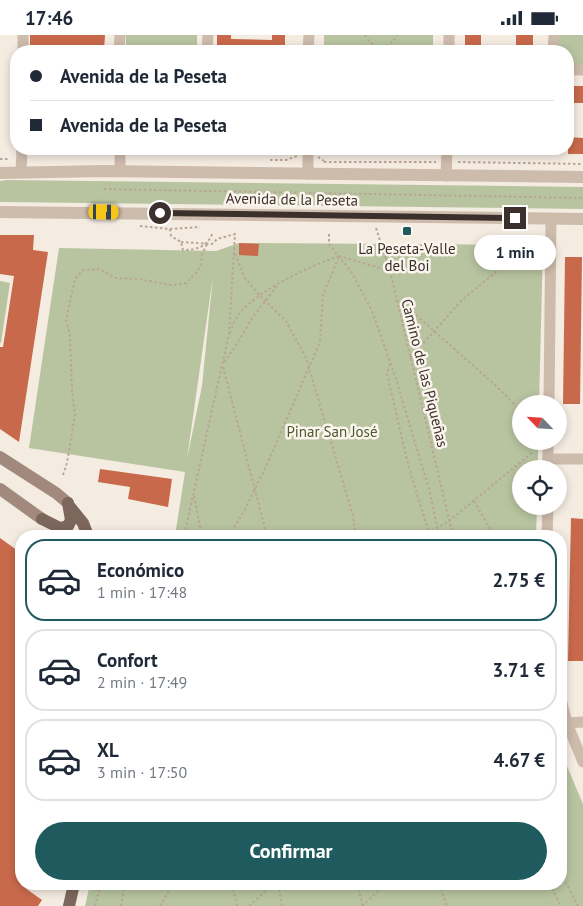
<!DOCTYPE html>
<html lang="es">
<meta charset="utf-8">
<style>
:root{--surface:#fff;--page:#f2f2f3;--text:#1f2937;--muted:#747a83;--line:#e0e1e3;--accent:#1f5a5e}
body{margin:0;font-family:"PT Sans",sans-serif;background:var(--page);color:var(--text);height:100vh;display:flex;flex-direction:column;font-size:19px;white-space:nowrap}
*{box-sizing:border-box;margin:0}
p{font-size:16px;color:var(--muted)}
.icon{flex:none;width:28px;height:28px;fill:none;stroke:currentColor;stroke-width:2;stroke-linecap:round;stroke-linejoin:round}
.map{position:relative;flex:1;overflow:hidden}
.drawer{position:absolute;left:15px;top:495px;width:552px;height:360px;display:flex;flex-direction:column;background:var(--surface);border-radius:20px;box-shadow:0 2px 8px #0003}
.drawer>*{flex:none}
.top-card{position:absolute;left:10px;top:10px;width:564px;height:110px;border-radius:20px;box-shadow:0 2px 8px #0003;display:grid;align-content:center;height:110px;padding:0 20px;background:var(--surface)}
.needle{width:32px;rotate:295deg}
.tools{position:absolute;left:512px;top:360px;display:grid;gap:10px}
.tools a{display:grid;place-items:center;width:55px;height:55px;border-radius:50%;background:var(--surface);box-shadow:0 2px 8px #0003;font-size:25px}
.end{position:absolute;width:22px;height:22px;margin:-11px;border:6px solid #3b302b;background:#fff;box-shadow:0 0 0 2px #fff}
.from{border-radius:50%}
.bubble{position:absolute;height:35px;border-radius:18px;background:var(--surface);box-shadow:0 2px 8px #0003;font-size:16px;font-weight:700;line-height:35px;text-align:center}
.car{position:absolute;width:15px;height:30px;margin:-15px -8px;border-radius:6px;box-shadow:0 0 4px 1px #0007;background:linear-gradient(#f5c518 24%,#345 0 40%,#f5c518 0 76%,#345 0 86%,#f5c518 0)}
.top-card b{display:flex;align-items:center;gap:18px;height:48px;font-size:19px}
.top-card b+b{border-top:1px solid var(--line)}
.top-card i{width:12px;height:12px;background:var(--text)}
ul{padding:9px 0 0;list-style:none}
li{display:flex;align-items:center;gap:15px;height:82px;margin:0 10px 8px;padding:0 10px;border:2px solid var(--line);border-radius:20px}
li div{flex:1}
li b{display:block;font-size:19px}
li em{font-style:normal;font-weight:700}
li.current{border-color:var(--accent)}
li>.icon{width:45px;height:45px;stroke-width:1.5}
.button{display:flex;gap:10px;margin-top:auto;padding:10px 20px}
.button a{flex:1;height:58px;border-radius:30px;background:var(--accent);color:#fff;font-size:20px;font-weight:700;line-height:58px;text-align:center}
.status{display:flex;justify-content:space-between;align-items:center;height:35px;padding:0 25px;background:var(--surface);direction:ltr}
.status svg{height:14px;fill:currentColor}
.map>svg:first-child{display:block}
.green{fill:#b8c4a0;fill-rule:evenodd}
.building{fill:#c8694b}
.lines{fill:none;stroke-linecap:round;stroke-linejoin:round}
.path{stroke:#b9a596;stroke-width:2;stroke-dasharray:2.5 2.5;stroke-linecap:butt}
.minor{stroke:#cdbbac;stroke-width:11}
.tertiary{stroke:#cdbbac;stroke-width:12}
.secondary{stroke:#a18a7d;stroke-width:12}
.primary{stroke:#7d675c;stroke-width:12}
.route{stroke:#3b302b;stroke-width:6}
.poi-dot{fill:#1f5a5e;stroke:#fbf5ee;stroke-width:2}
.labels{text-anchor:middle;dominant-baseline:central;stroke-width:5;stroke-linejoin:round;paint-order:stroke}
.street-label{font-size:15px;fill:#3b302b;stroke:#fbf5ee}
.poi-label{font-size:15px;fill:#3b302b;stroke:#fbf5ee}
.park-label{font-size:15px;fill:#4a5a2e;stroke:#fbf5ee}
</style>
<div class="status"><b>17:46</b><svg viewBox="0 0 49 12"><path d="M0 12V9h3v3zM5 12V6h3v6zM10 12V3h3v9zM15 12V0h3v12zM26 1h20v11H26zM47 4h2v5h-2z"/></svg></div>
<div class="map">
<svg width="583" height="871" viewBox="0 0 583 871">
<rect width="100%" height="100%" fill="#f4ebe1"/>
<!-- green -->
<g class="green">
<rect x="126" y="0" width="71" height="16"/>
<rect x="324" y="0" width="109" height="16"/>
<path d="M554,0H583V35H568V16H553Z"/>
<path d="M8,145L583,152V174L0,167V146Z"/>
<path d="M239,208L543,210L539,369H521V406H538V434H521V471H537L536,501H175L185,437L29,413L59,213L216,216ZM213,241L202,351L187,424Z"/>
<path d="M0,246L10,248L1,308H0Z"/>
<path d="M561,717L583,769V871H85L90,849H561Z"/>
</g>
<!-- building -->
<g class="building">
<path d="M30,0H105L104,16H30Z"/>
<path d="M217,0H231V4L272,5V0H285V16H217Z"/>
<rect x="465" y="0" width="16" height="16"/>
<rect x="516" y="0" width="17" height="16"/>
<rect x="568" y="51" width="15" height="17"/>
<path d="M568,102L583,103V119H568Z"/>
<path d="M0,200H34L33,215L48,217L19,407L0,394V312H3L14,241L0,239Z"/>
<path d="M239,208L259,209L258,221L239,220Z"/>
<path d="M565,222H582L580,369H563Z"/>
<path d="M100,434L172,444L168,472L128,464L130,452L98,447Z"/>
<path d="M571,483L583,484V626H568Z"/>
<path d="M0,503L21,518V850L42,865L38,871H0Z"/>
</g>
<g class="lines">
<!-- path -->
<g class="path">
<path d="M365,0C372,15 390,15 397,0"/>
<path d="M378,120V114"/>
<path d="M318,122L324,126"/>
<path d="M0,124H10"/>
<path d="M270,125H286L297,121"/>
<path d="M324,127H436"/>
<path d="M458,127L583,129"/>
<path d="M104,154L583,163"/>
<path d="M140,191L170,194L200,192"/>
<path d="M376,193L390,236L453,501"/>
<path d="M170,194L171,201L181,207L183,215C198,215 208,211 213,197"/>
<path d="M329,199V209L352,238L372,276L396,344L429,454L439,501"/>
<path d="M181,207L212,209L217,204L235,199L229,299L184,501"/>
<path d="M235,219L245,243L260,261L286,286L306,323L353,481L356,501"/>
<path d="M339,221L390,236"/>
<path d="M396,265L407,272L494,349L521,376"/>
<path d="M230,298C232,292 235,285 238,280C259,254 308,232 339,221"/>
<path d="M410,323L462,265L537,203"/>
<path d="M224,327L237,309L252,283L277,251"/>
<path d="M390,329L387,339L409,433L430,501"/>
<path d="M223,332L267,501"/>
<path d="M63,440L67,428L75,380L72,356L70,300L66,285L75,244L83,235L99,234L116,243L138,244L171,250L186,248L197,237L201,229L202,219L207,209"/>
<path d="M194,461L202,501"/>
<path d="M474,466L494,501"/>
<path d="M229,501L244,476L264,436L320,307L323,260L339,221"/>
<path d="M423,501L449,486L533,417"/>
<path d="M561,838L578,871"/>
<path d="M232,849L237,871"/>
<path d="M278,849L282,871"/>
<path d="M357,849L363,871"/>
<path d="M439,849L447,871"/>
<path d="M550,849L561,871"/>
<path d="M95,871L101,849"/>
<path d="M121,871L125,849"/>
<path d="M160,871L173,849"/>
<path d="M249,871L273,849"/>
<path d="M362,871L386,849"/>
</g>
<!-- minor -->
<g class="minor">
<path d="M23,16V0"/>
<path d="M119,16L120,0"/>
<path d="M207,16L208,0"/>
<path d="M308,16L309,0"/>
<path d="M449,16V0"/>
<path d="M553,16L554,0"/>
<path d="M568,35H583"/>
<path d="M120,136V114"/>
<path d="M21,137L22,114"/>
<path d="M308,139V114"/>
<path d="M446,141L447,114"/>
<path d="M549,369L551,183"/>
<path d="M548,424H583"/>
<path d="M548,434V406"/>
<path d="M547,501L548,471"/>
<path d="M561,664L567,688L583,727"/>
<path d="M567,688L583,687"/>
</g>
<!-- tertiary -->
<g class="tertiary">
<path d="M0,138L104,136L583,142"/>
<path d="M0,177L583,184"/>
</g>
<!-- secondary -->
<g class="secondary">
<path d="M0,422L56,458L68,468"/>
<path d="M0,454L42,484"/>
</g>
<!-- primary -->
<g class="primary">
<path d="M70,472L83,488L88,501"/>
<path d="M42,484L60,493L68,491L71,485L68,468"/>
<path d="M69,871L74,849"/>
</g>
</g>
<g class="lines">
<!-- route -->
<path class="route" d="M160,178L515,183"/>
</g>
<!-- markers -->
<rect class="poi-dot" x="402" y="191" width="10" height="10" rx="2.5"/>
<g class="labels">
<!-- street labels -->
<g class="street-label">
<text transform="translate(292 164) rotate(1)">Avenida de la Peseta</text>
<text transform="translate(425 338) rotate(76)">Camino de las Piqueñas</text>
</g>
<!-- poi labels -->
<g class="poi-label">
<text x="407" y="213">La Peseta-Valle<tspan x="407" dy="17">del Boi</tspan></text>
</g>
<!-- park labels -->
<g class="park-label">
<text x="332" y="396">Pinar San José</text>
</g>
</g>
</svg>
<div class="tools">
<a><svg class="needle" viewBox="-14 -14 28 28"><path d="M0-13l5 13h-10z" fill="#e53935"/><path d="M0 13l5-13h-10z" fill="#747a83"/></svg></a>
<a><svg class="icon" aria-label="locate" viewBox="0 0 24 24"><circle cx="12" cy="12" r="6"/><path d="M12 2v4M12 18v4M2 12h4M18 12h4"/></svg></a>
</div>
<i class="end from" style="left:160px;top:178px"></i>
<i class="end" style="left:515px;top:183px"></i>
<div class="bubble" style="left:474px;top:200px;width:82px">1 min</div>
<i class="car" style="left:104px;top:177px;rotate:91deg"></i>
<div class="top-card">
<b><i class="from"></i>Avenida de la Peseta</b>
<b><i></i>Avenida de la Peseta</b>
</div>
<section class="drawer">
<ul>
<li class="current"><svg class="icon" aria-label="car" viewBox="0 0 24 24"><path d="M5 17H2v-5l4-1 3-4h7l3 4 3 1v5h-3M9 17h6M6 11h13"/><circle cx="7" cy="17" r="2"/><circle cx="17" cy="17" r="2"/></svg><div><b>Económico</b><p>1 min · 17:48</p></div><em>2.75 €</em></li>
<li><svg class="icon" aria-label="car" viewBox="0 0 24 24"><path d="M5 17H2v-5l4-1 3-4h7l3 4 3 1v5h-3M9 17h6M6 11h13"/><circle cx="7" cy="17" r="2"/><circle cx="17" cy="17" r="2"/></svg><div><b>Confort</b><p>2 min · 17:49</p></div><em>3.71 €</em></li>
<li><svg class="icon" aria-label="car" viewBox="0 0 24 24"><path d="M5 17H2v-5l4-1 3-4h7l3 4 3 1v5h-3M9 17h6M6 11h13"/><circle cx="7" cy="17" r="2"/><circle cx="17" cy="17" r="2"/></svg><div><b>XL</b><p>3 min · 17:50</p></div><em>4.67 €</em></li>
</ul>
<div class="button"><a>Confirmar</a></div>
</section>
</div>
